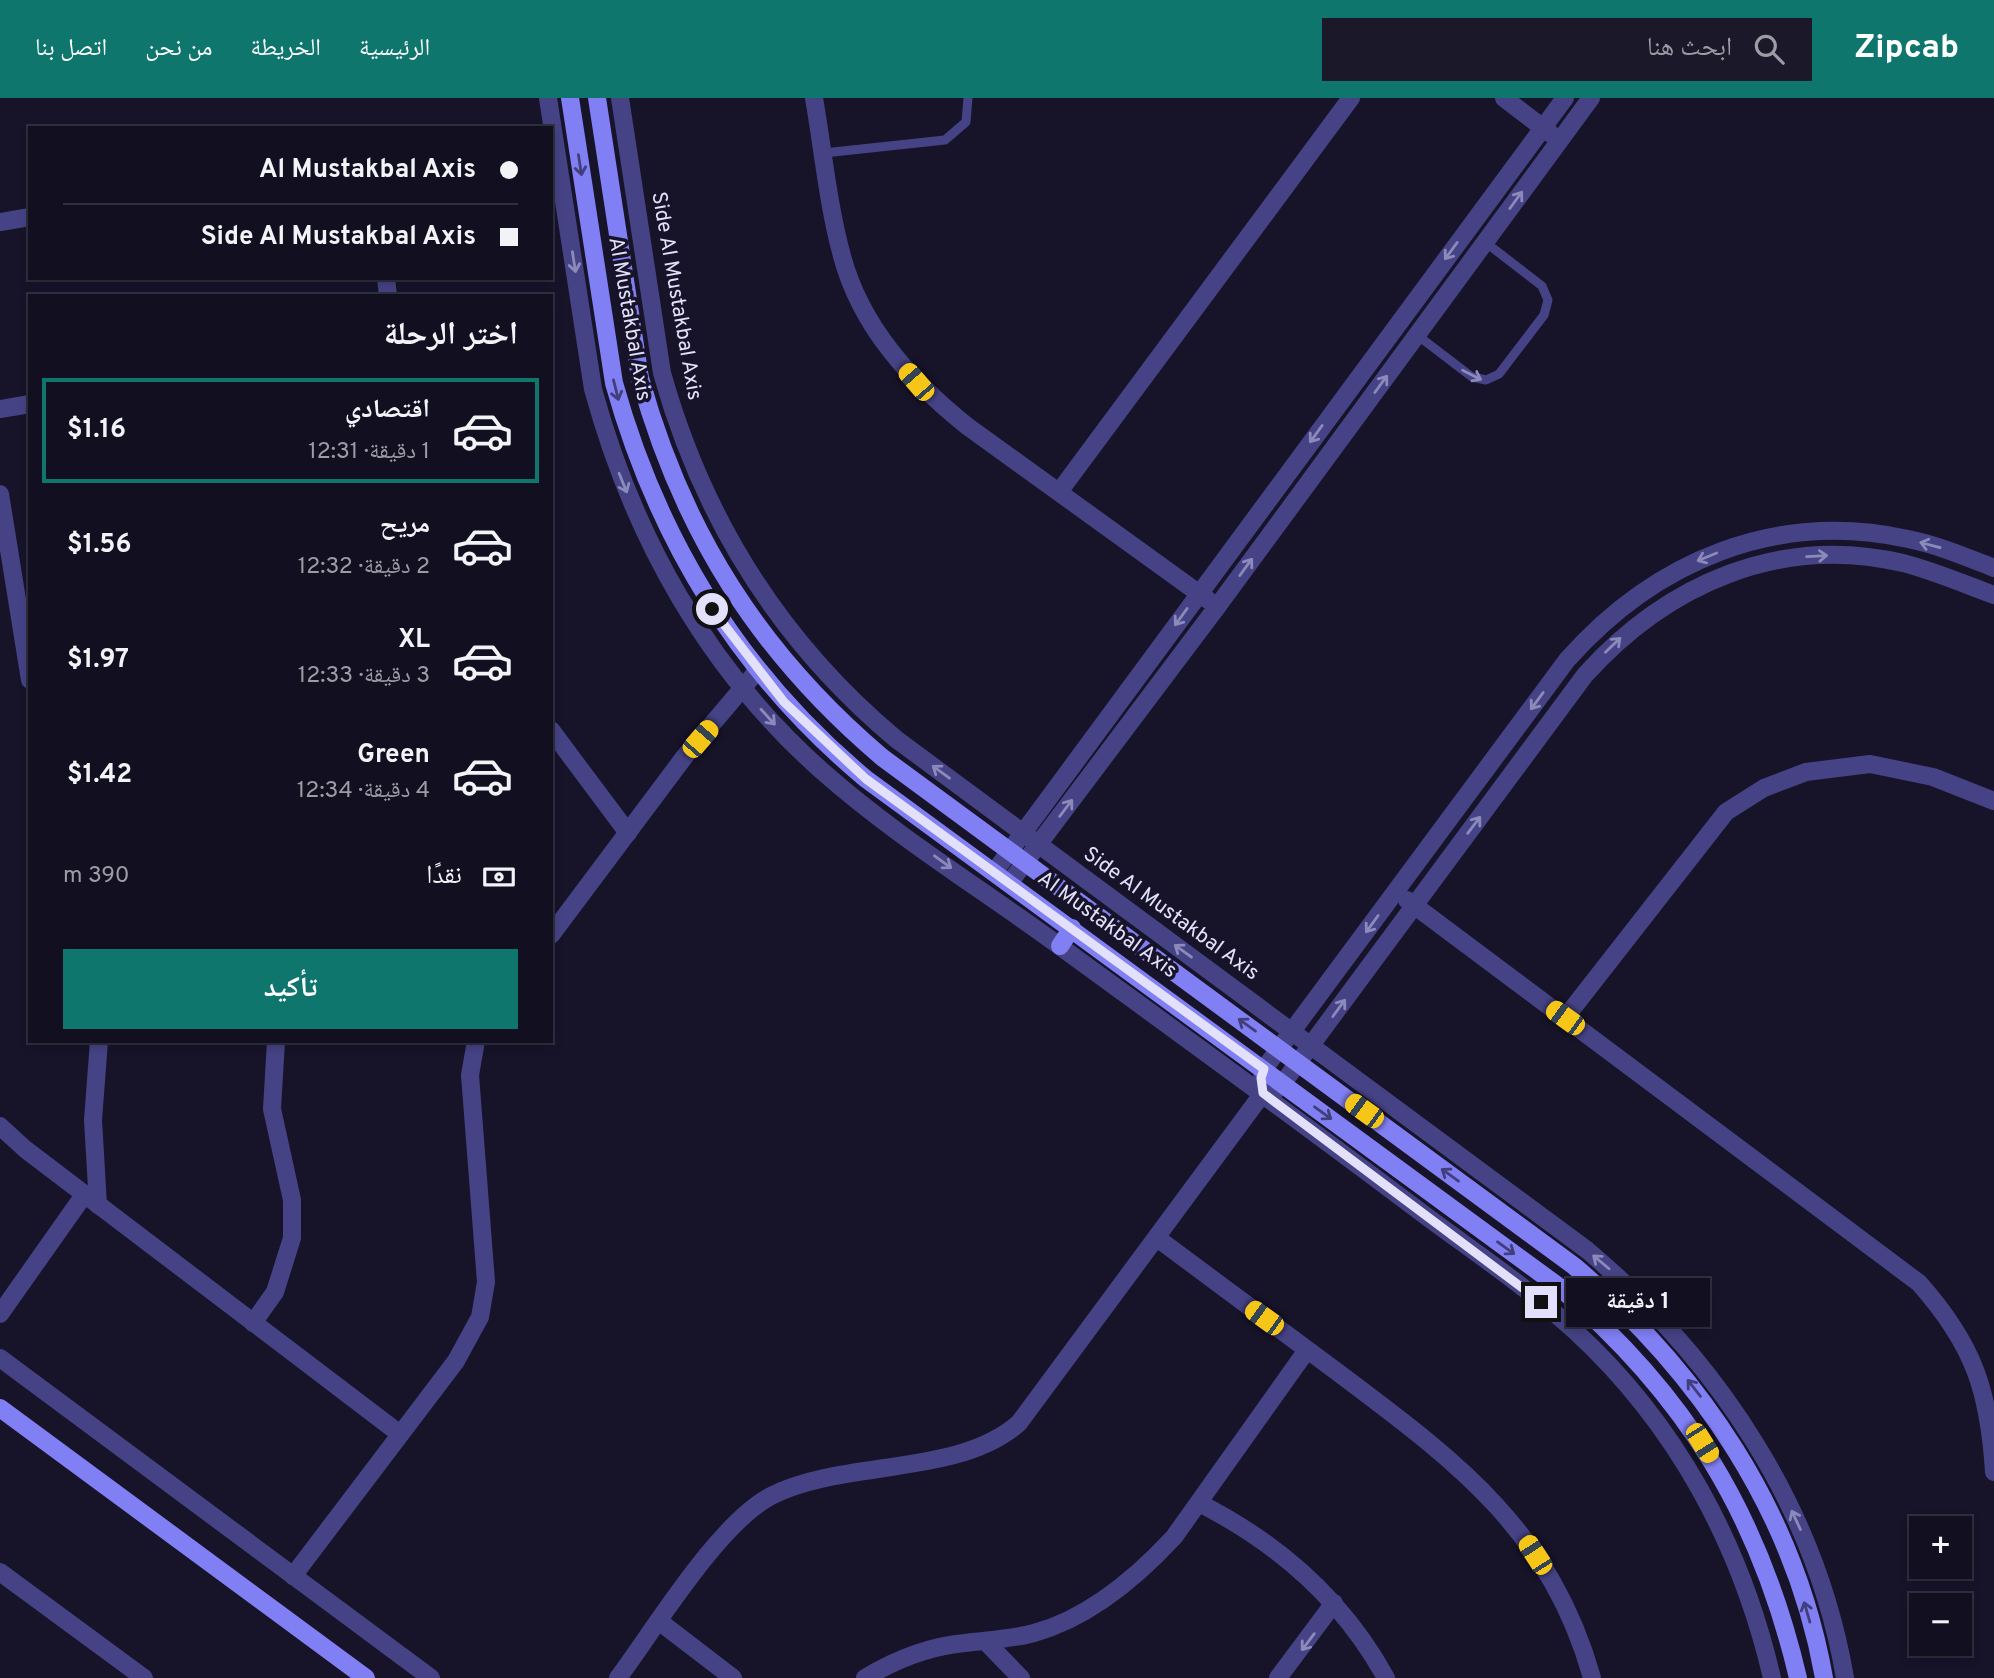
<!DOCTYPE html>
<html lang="ar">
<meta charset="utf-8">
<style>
:root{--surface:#110f20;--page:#1a1829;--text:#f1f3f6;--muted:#9c9ca5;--line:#302f3e;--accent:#0f766e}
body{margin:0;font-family:Overpass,"Noto Naskh Arabic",sans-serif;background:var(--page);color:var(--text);direction:rtl;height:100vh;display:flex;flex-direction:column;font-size:26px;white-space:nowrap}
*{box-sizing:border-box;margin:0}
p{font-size:23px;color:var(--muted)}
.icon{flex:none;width:38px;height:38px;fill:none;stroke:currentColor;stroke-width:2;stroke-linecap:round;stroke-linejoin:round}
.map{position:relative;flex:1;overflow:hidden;direction:ltr}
.details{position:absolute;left:28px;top:196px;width:525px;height:749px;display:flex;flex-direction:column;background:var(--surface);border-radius:0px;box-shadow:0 4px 10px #0003,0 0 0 2px var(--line);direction:rtl}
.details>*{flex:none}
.hud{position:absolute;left:28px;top:28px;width:525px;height:154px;border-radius:0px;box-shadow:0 4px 10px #0003,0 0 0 2px var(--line);direction:rtl;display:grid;align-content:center;height:154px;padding:0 35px;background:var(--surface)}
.tools{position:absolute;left:1909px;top:1418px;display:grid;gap:14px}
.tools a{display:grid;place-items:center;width:63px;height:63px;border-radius:0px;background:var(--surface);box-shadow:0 4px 10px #0003,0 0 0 2px var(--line);font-size:35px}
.end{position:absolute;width:32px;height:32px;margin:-16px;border:9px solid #e3e0fc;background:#111;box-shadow:0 0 0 4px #111}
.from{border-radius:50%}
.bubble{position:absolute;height:49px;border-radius:0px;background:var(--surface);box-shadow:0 4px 10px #0003,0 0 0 2px var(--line);font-size:23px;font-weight:700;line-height:49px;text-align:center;direction:rtl}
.car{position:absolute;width:21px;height:42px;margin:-21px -10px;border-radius:9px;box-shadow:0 0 5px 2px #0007;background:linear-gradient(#f5c518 24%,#345 0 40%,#f5c518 0 76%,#345 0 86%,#f5c518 0)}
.hud b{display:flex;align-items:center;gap:24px;height:66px;font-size:26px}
.hud b+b{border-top:2px solid var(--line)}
.hud i{width:18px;height:18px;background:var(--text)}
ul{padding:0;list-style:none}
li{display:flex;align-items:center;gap:21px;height:105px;margin:0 14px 10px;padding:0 21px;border:4px solid transparent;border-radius:0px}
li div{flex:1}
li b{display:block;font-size:26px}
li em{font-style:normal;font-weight:700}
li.selected{border-color:var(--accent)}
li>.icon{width:63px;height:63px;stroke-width:1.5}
h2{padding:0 35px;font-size:32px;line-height:84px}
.pay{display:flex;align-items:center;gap:18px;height:77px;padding:0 35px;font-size:26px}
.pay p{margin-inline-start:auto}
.button{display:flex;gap:14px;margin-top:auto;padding:14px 35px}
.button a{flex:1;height:80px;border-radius:0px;background:var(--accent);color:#fff;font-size:28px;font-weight:700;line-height:80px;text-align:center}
header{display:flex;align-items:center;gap:42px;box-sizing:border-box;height:98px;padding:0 35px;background:var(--accent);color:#fff}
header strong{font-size:33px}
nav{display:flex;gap:38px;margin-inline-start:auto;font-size:24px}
.search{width:490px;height:63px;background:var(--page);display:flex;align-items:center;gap:18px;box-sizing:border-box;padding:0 24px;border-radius:0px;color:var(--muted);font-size:26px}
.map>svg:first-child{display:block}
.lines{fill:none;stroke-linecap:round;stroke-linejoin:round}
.lane{stroke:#454385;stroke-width:9}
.street{stroke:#454385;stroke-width:18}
.secondary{stroke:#817ff4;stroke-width:18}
.oneway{stroke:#413f7b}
.oneway2{stroke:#8c8abb}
.route{stroke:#e3e0fc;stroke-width:9}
.labels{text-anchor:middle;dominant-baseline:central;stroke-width:7;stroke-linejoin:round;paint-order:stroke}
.street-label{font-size:21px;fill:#e3e0fc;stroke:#17142a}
</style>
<header>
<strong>Zipcab</strong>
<div class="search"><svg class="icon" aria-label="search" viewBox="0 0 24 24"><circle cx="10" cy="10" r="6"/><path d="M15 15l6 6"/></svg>ابحث هنا</div>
<nav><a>الرئيسية</a><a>الخريطة</a><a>من نحن</a><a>اتصل بنا</a></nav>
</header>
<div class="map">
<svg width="1994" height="1580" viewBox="0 0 1994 1580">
<rect width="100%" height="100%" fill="#17142a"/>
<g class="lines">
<!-- lane -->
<g class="lane">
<path d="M824,55L945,42L966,24L968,0"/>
<path d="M1417,237L1472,279L1486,282L1499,276L1544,217L1548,202L1542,188L1485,144"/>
</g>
<!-- street -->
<g class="street">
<path d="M548,0L593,291C633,438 707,571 822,673C893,736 977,788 1054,844C1173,931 1292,1017 1410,1106C1465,1148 1524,1186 1575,1233C1676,1326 1741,1446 1772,1580"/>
<path d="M620,0L662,275C703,421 780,544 896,641L1587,1152C1717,1262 1816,1409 1845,1580"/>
<path d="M814,0C823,52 828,107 842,158C861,229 911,283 967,328L1208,502"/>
<path d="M1504,0L1551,36"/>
<path d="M0,124L30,119"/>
<path d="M386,180L388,198"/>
<path d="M0,311L30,306"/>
<path d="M1059,394L1351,0"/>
<path d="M0,396L30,582"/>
<path d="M551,632L628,735"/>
<path d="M995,773L1565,0"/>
<path d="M1010,784L1217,509L1591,0"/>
<path d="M1407,802L1919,1185C1974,1247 1989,1293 1994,1374"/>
<path d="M551,837L685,658L757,573"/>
<path d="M1565,920L1726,714L1764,690L1806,674L1870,666L1933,679L1994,703"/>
<path d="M1261,985L1264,971L1567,562C1655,463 1775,412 1908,441C1938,447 1966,459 1994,470"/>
<path d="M0,1028L25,1051L400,1336"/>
<path d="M98,1107L93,1022L99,943"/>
<path d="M1157,1140C1216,1184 1276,1228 1336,1273C1453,1361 1550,1430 1592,1580"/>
<path d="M0,1216L84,1097"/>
<path d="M253,1225L275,1194L292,1140V1102L272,1011L276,943"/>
<path d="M0,1260L431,1580"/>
<path d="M1199,1405C1278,1445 1343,1502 1386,1580"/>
<path d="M0,1474L144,1580"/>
<path d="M293,1478L456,1263L480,1219L486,1184L470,977L476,943"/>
<path d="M660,1524L733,1580"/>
<path d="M985,1543L1021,1580"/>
<path d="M618,1580C656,1529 718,1426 771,1398C843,1361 958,1379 1019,1325L1263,995L1275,993L1283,985L1585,577C1667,486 1780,436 1903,465C1934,473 1964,486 1994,497"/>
<path d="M865,1580C895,1562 930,1548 965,1545C988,1542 1012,1541 1034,1535C1089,1520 1136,1480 1174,1439L1307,1252"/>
<path d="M1278,1580L1334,1505"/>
</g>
<!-- secondary -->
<g class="secondary">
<path d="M570,0L614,285C658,443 740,576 866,681L1558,1188C1686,1296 1760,1418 1798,1580"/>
<path d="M597,0L640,280C683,435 760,556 883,660L1574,1168C1700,1274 1795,1415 1824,1580"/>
<path d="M1060,848L1072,830"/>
<path d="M0,1310L366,1580"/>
</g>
</g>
<!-- one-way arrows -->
<defs><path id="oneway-shaft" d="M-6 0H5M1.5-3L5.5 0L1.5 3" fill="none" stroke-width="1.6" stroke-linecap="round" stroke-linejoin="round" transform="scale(1.75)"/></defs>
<g class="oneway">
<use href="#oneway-shaft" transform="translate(580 67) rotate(81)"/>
<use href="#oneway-shaft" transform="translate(616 292) rotate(76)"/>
<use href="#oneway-shaft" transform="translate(1247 927) rotate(-144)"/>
<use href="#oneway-shaft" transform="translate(1323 1015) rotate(36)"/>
<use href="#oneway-shaft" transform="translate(1450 1077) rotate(-144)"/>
<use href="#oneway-shaft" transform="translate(1506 1150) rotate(36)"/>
<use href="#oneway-shaft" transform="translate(1694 1290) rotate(-128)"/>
<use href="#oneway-shaft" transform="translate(1807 1514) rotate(-106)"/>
</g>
<g class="oneway2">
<use href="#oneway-shaft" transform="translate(1516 102) rotate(-54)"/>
<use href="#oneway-shaft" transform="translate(1451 153) rotate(126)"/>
<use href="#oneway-shaft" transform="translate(574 164) rotate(81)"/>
<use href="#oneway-shaft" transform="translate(1472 277) rotate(27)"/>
<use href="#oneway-shaft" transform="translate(1381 286) rotate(-54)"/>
<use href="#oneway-shaft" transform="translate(1316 336) rotate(126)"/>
<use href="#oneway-shaft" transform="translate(623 385) rotate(68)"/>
<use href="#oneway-shaft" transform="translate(1930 447) rotate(-165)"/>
<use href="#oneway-shaft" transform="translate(1817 458) rotate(-3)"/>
<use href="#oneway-shaft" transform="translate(1707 459) rotate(158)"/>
<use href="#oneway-shaft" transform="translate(1246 469) rotate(-54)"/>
<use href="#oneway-shaft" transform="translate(1181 519) rotate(126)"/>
<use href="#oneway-shaft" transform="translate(1613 547) rotate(-44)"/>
<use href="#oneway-shaft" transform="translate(1537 603) rotate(126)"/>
<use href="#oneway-shaft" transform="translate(768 619) rotate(48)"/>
<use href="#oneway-shaft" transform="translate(941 674) rotate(-144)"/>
<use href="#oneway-shaft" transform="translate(1066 710) rotate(-53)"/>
<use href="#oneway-shaft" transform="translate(1474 727) rotate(-53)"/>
<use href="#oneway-shaft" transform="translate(943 764) rotate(36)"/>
<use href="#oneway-shaft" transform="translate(1372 826) rotate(126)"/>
<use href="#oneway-shaft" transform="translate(1183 853) rotate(-144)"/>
<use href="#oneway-shaft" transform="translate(1339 910) rotate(-54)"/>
<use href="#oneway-shaft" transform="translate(1601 1164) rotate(-140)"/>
<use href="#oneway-shaft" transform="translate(1796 1422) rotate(-115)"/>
<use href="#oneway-shaft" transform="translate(1308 1544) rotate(127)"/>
</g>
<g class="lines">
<!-- route -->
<path class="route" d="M712,511L784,604L866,681L1264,971L1261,980L1263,995L1541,1204"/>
</g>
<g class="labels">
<!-- street labels -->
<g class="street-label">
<text transform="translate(676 198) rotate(80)">Side Al Mustakbal Axis</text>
<text transform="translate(629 221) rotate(80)">Al Mustakbal Axis</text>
<text transform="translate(1171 816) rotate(36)">Side Al Mustakbal Axis</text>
<text transform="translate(1107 827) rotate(36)">Al Mustakbal Axis</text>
</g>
</g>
</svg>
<div class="tools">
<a>+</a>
<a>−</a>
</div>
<i class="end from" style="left:712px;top:511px"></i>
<i class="end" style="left:1541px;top:1204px"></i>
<div class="bubble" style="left:1566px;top:1180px;width:144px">1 دقيقة</div>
<i class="car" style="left:916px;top:284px;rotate:319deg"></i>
<i class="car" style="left:700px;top:641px;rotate:41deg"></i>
<i class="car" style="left:1565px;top:920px;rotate:306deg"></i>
<i class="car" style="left:1364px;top:1013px;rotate:306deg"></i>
<i class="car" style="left:1264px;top:1220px;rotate:306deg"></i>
<i class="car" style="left:1702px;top:1345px;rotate:148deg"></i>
<i class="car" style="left:1535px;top:1457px;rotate:327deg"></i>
<div class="hud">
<b><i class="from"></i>Al Mustakbal Axis</b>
<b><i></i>Side Al Mustakbal Axis</b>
</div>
<section class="details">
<h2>اختر الرحلة</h2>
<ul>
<li class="selected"><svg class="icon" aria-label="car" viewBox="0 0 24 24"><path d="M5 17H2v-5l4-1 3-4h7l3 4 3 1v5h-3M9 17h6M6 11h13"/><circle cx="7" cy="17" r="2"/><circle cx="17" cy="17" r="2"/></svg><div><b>اقتصادي</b><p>1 دقيقة · 12:31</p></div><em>$1.16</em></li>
<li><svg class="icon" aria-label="car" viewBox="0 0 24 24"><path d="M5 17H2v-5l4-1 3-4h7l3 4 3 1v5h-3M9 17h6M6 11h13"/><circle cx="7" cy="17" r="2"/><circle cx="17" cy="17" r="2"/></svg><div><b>مريح</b><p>2 دقيقة · 12:32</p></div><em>$1.56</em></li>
<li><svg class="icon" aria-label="car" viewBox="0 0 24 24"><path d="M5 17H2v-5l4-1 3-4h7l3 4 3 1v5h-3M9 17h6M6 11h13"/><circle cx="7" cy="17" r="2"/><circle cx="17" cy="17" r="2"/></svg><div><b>XL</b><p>3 دقيقة · 12:33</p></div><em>$1.97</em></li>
<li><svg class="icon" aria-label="car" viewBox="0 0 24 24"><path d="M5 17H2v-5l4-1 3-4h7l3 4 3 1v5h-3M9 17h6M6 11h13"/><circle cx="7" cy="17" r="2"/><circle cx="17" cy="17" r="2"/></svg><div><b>Green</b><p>4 دقيقة · 12:34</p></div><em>$1.42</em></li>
</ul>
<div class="pay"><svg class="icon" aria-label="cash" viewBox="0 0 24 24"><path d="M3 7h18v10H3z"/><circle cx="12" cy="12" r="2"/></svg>نقدًا<p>390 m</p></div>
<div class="button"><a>تأكيد</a></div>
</section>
</div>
